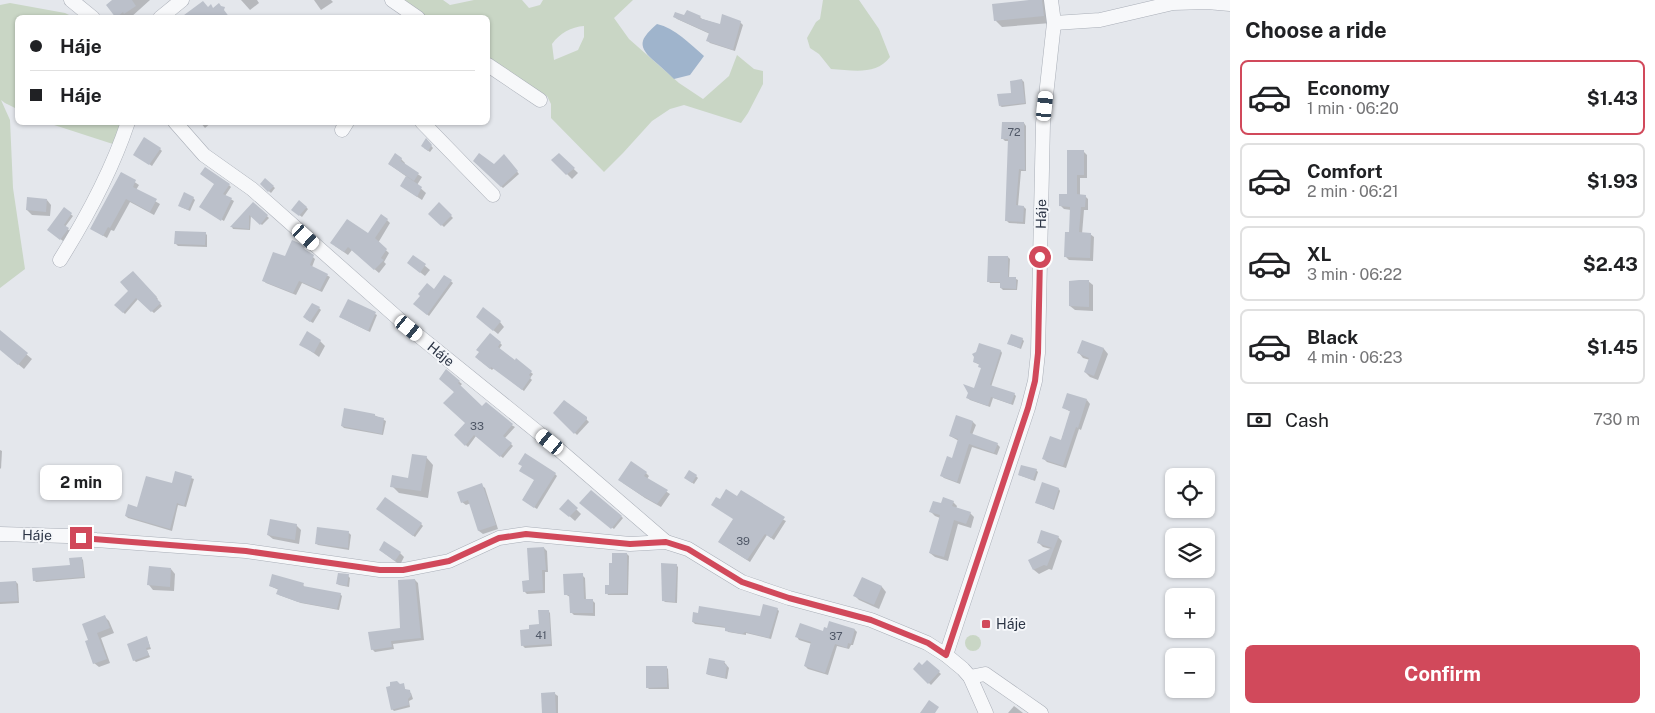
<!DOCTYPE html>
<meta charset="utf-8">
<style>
:root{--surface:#fff;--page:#f2f2f2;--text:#202124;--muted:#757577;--line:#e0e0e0;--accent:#d1495b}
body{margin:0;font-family:"Public Sans",sans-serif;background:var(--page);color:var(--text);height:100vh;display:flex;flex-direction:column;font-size:19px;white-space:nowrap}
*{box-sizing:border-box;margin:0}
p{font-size:16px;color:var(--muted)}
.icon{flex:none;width:28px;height:28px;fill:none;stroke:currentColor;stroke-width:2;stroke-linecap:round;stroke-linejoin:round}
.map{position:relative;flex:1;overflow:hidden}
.drawer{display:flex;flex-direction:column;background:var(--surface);width:425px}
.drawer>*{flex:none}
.top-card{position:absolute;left:15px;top:15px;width:475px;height:110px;border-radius:8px;box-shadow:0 1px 4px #0004;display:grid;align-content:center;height:110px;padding:0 15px;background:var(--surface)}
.controls{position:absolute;left:1165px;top:468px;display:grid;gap:10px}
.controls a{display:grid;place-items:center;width:50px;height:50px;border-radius:8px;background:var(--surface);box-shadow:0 1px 4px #0004;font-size:25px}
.end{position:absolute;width:22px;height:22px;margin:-11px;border:6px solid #d1495b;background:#fff;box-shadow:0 0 0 2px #fff}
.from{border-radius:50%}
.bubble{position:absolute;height:35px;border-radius:8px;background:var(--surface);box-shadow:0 1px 4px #0004;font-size:16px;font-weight:700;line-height:35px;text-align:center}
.car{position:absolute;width:15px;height:30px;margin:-15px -8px;border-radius:6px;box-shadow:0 0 4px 1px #0007;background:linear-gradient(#fff 24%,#345 0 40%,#fff 0 76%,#345 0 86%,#fff 0)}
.top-card b{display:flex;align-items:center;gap:18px;height:48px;font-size:19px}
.top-card b+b{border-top:1px solid var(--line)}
.top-card i{width:12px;height:12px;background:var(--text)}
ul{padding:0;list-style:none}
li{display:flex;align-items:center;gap:15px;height:75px;margin:0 10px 8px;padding:0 5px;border:2px solid var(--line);border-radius:8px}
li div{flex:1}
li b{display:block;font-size:19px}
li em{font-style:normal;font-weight:700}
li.selected{border-color:var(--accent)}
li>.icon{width:45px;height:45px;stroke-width:1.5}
h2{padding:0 15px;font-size:22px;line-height:60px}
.pay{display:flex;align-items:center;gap:12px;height:55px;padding:0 15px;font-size:19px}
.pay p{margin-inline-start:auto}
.button{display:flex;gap:10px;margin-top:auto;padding:10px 15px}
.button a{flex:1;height:58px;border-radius:8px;background:var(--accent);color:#fff;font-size:20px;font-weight:700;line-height:58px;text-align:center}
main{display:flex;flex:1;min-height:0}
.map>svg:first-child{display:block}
.green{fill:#c9d6c5;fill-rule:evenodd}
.water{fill:#9fb4cc}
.shadow{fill:#0003}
.building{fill:#bbc0ca}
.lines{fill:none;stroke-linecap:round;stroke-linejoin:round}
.minor-casing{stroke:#a9aeb7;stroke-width:15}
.minor{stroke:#f7f8fa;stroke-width:14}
.route{stroke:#d1495b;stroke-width:6}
.poi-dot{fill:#d1495b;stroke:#f4f6f9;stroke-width:2}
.labels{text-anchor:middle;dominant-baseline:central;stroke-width:4;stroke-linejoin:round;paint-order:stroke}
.number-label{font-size:11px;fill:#4f5766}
.street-label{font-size:14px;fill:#2b3445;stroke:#f4f6f9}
.poi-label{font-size:14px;fill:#2b3445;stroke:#f4f6f9;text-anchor:start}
</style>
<main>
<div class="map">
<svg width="1230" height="713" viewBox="0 0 1230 713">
<rect width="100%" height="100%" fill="#e4e7ec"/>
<!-- green -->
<g class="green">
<path d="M397,0H443L450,5L474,0H522L529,8L540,5L543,0H633L614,18L629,39L679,83L703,99L729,76L737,55L754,69L763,71V84L748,113L741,123L684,105L670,109L652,121L623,153L604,172L551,118V104L547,96L503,73L488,62V18L423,17ZM584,26V37L578,50L554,60L552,44C560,33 571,27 584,26Z"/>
<path d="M823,0H859L879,29L890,57C876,76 852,70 831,69L819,54L810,48L807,38L816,22L820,19Z"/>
<path d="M10,3L65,13L73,17L18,18L17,109L5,103L1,100L10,120L13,188L25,269L0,288V5Z"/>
<path d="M48,123H125L119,146Z"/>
<circle cx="973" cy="643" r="8"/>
</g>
<!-- water -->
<path class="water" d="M657,24C675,28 690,44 704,56L690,75L674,79C667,72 660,66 653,60C635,44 643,37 657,24Z"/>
<!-- shadow -->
<g class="shadow">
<path d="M113,0H150L130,18L128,16L126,18H118L108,5Z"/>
<path d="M241,0H257L259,3L250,10Z"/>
<path d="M314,0H331L333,2L321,10Z"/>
<path d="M1033,0H1050L1051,23L1002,27L995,20Z"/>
<path d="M685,16L700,17L702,19L721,25L740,22L743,25L735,51L710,43L708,41L710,34L677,19L675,17Z"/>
<path d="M1022,80L1024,82L1026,104L1002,107L1000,106L1012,94Z"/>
<path d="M200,122H212L205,128Z"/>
<path d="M1024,123L1026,126V171H1021L1018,206L1024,207L1026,209L1025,224L1009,223L1007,221L1009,141H1005L1003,139Z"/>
<path d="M426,140L433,148L430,152L424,148Z"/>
<path d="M160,149L162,151L152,166L137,156Z"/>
<path d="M1083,151L1087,155V178H1080V196H1085L1088,199V210H1084L1082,234H1090L1094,237L1093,261L1069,260L1066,257L1070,233L1071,210L1064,209L1061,206L1068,195Z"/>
<path d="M559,155L578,173L572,179L553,160Z"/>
<path d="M504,156L519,174L503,188L475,161L494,165Z"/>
<path d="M401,159L405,163L404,165L422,177L417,185L426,193L422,200L401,186L407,177L389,164Z"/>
<path d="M121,173L139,185L136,190L160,204L154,215L130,202L114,231L111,230L107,238L92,229Z"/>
<path d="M265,180L275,188L271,193L261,184Z"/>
<path d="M229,185L231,187L225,196L234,201L224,221L201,207Z"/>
<path d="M193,198L195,200L190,211L181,207Z"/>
<path d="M47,200L51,205L50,216L32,215L27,210Z"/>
<path d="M300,202L308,209L302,217L293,210Z"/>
<path d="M253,203L269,218L262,225L251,215L250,230L233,229L232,227Z"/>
<path d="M439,204L453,218L444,227L430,214Z"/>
<path d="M64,209L73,216L65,227L70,231L63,241L51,232Z"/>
<path d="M387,220L390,223L378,243L389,253L384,262L386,264L379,273L352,250L348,255L335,246L368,235Z"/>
<path d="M205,233L207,235V247L178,246L176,244Z"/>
<path d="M300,245L315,259L312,267L330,277L322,292L302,283L296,295L266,283L264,281Z"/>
<path d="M413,256L430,270L425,276L408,263Z"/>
<path d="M1008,257L1010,259L1009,278L1016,279L1018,280L1017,290H1003L1001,288V283H990L988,281Z"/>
<path d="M133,273L158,299L157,300L162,306L154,313L138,299L125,314L116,305L130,291Z"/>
<path d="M445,276L453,283L429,316L416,305L434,290Z"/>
<path d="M1088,281L1093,285V311L1075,310L1070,306Z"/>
<path d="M349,301L377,315L370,332L340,317Z"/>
<path d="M319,308L321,310L313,323L306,319Z"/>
<path d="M482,321L500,322L504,327L498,334Z"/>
<path d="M2,334L32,359L24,369L0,349V337Z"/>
<path d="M1022,339L1024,341L1021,349L1009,344Z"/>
<path d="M320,341L325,346L319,357L301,344Z"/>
<path d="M1083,342L1104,349L1108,354L1098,380L1090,377L1085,372L1090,360L1083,358L1079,353Z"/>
<path d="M500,343L502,345L499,349L515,362L516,360L533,374L530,378L532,380L524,391L494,368L492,370L478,359Z"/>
<path d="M1001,351L1002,353L991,387L1014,394L1016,396L1013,405L993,398L990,407L970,400L968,398L975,389L982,369L980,365L974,362Z"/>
<path d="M446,371L462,384L460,386L482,408L515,427L505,438L513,446L503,458L476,436L468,447L455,435L466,424Z"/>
<path d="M1087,400L1090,404L1081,430L1079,429L1066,468L1047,462L1044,459L1061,441L1071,412L1064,408Z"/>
<path d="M578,411L589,422L577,435L555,413Z"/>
<path d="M374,415L386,421L383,435L344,428L342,426Z"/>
<path d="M957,417L973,422L976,425L972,435L997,444L1000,447L997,455L972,447L960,484L944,478L941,475L953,460L959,441L950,436Z"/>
<path d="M0,450L2,451L1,469L0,468Z"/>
<path d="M426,457L433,465L428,498L399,493L392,486L409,479Z"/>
<path d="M1036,470L1038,472L1035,481L1019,475Z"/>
<path d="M176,473L194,479L186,507L178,505L172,531L128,518L126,516L172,485Z"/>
<path d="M646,473L649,476L647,479L670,494L661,507L645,498L623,483Z"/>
<path d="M555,474L557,476L537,509L526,502Z"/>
<path d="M696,476L698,478L694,484L688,480Z"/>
<path d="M481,485L485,488L498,529L483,534L479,531L471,503L466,505L462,502Z"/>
<path d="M1059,489L1060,491L1054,510L1037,503Z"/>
<path d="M591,492L623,518L614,529L583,505Z"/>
<path d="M738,498L786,521L774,540L767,535L750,562L722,544L734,519L720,501Z"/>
<path d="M568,501L581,514L575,521L566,513Z"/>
<path d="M953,502L957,506L956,509L970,513L974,517L971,528L958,524L948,561L935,557L930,553L940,518L935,516L931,512L942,505Z"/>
<path d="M380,511L421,524L423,526L415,537Z"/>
<path d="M296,525L301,530L299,544L273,539L268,535Z"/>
<path d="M349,533L351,535L349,550L318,545L316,543Z"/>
<path d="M1058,537L1062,541L1052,570L1049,569L1039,574L1034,570L1030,560L1051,549L1043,547L1038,542Z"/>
<path d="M544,548L547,551L548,572H545V593L527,594L524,591L531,581Z"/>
<path d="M380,550L400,553L404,557L400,565Z"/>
<path d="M627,554L629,556L628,595H608L607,593Z"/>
<path d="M81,558L83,560L85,578L36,582L34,580L71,566Z"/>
<path d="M676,565L678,567L677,603L665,602L663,600Z"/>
<path d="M171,569L175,574L174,591L153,590L149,585Z"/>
<path d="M582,575L585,578L586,600H592L595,603V616L574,615L571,612L570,597L565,594Z"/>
<path d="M348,576L350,578L349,587L339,585L337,583Z"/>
<path d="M863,578L882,587L886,592L879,609L859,600L855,596Z"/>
<path d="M415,580L418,583L424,640L393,644L394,649L375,652L372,649L402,629Z"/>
<path d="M16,582L18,584L19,603L0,604V583Z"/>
<path d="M303,584L304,587L340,594L342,596L339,610L301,603L279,595L278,593L279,590L270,586Z"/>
<path d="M777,609L779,611L771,639L746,633V635L728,632L726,628L695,624L693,622L761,618Z"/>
<path d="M548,611L550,613L552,646L525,648L523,646L530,630L541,625Z"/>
<path d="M105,617L109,621L114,633L101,638L110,663L99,667L94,663L89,641Z"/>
<path d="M828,630H855L857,632L853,645H851L849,649L837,646L828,675L808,669L805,666L812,644L799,640L797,637L824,633Z"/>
<path d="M147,638L151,649L147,650L150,657L136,662L134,660Z"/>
<path d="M927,661L941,674L931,685L915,669L922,667Z"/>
<path d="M724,662L729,668L727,679L709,675L707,674Z"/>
<path d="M666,667L668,669L669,689H649L647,687Z"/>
<path d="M403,684L406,691L411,693L413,699L409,701L410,707L394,711L392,709L400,685Z"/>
<path d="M555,694L558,696V713H543Z"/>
<path d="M1014,706L1023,713H1008Z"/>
</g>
<!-- building -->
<g class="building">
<path d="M112,0H132L136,6L124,14L123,12L116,18L106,5Z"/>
<path d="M1029,0H1042L1044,16L994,21L992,4Z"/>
<path d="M203,1L208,7L211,4L213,8L219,3L221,6L225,7L224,10L230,18H180Z"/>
<path d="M687,10L701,16L699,18L720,24L722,14L741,21L733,50L706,41L709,33L673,17L675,12L684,15Z"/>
<path d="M1022,79L1025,103L999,106L997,94L1011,93L1010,81Z"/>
<path d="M1002,122H1024L1025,170L1019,169L1016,205L1024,206L1023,222L1005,221L1008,139H1001Z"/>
<path d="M144,137L161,148L149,165L133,155Z"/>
<path d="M426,138L432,145L428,151L421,146Z"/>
<path d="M1067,150H1084V175H1077V194L1086,195L1085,207H1081L1079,232L1091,233L1090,258L1064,257L1065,232H1069L1070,207L1059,206V194H1067Z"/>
<path d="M395,153L402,158L401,161L419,173L414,181L388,164Z"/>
<path d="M479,153L494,164L504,154L518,171L501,187L473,161Z"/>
<path d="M559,153L575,168L566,175L551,160Z"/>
<path d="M205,167L230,184L223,194L232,198L221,221L199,207L214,184L200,174Z"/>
<path d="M121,172L136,180L133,187L157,199L150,212L126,199L110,228L108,227L103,236L90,229Z"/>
<path d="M406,176L422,187L417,197L400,186Z"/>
<path d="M265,178L274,186L268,192L260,184Z"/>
<path d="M184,192L194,197L188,210L178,206Z"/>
<path d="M27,197L47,199L46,212L26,210Z"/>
<path d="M299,200L307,207L299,216L291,210Z"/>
<path d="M253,202L268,215L260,225L249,215V229L230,227Z"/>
<path d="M439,202L452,215L441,226L428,214Z"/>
<path d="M64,207L72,213L64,225L69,228L60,240L47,230Z"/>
<path d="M381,214L388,219L375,238L387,249L381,258L384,260L374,270L348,247L344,252L330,243L347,219L368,233Z"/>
<path d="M175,231L206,232L205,245L174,244Z"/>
<path d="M292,240L301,244L305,247L304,249L314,255L310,265L328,274L320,290L299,281L293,293L262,281L273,252L285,256Z"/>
<path d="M413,255L426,264L420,273L407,263Z"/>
<path d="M988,256H1008V277H1016V289L1000,288V282H987Z"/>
<path d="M133,271L157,297L156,298L161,303L151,312L136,298L123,313L114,305L128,291L120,282Z"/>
<path d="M444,275L452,280L427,315L413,304L420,296L418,294L427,283L434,289Z"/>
<path d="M1079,280H1089V307L1069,306V281Z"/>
<path d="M348,299L376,312L368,331L339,317Z"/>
<path d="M312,303L320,307L310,322L303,317Z"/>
<path d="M483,307L501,321L493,331L476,317Z"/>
<path d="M0,330L28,353L18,365L0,350Z"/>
<path d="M307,331L321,340L314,353L299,345Z"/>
<path d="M490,333L501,342L498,347L515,360L516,358L532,371L529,375L531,377L522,390L491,367L490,369L475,357L479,352L476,350Z"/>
<path d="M1011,334L1023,338L1020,348L1007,344Z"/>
<path d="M1082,340L1104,348L1094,376L1084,372L1089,358L1077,353Z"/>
<path d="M979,343L1001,350L990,385L1015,393L1011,404L991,397L988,406L966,398L968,393L963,384L974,388L981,368L978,367L979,364L973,362L974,357L972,354L976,352Z"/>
<path d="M446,369L460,381L458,383L482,406L486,402L513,424L503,436L512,443L500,457L474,435L465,446L454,435L465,423L443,403L454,392L439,379Z"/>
<path d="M1067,393L1087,399L1078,428L1076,427L1063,466L1042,459L1050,436L1061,440L1070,411L1062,408Z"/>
<path d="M564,400L587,417V419L574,434L553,413Z"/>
<path d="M344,408L375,414V416L384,418L382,434L341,426Z"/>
<path d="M956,415L973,421L970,433L998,443L994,453L969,444L957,482L940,476L947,456L952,458L958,439L949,436Z"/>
<path d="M525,453L556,473L534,508L522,500L534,480L519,471L522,466L518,464Z"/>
<path d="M412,454L427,456L421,491L390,487L392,475L408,478Z"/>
<path d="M631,461L647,472L644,476L668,490L657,504L641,495L618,480Z"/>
<path d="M1021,465L1037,469L1033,480L1018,475Z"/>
<path d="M689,470L697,475L692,483L684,478Z"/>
<path d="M175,471L192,476L184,506L177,503L170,529L125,516L128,504L137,507L146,476L172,483Z"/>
<path d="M1042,482L1059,488L1053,509L1035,503Z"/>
<path d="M482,483L496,525L478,531L468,500L461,503L457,492Z"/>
<path d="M726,489L737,496L741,490L785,517L771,538L765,534L747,560L718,542L733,519L711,505L716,497L720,499Z"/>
<path d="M591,490L622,516L611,529L579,503Z"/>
<path d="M385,497L422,523L413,536L376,509Z"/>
<path d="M943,497L954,501L952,506L971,512L966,524L954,520L944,557L929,553L940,515L929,512L933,501L941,503Z"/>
<path d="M568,499L578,508L569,517L559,509Z"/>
<path d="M270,519L297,524L295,540L267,535Z"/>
<path d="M317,527L349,531L348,548L315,544Z"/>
<path d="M1041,530L1059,536L1047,566L1044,565L1033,570L1028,560L1052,548L1037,543Z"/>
<path d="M384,541L401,552L395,561L379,550Z"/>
<path d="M544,547L546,570H542L543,590L523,592L522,581L529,580L527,548Z"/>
<path d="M612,553H627V593L605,594V585H609V563H612Z"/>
<path d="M82,557L84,577L33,581L32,568L70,565L69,558Z"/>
<path d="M661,563L677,564L675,602L662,601Z"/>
<path d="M149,566L171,568L170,587L147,585Z"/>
<path d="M338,573L349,574L347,586L336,584Z"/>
<path d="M583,573L584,599H593V613H570L569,595H564L563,574Z"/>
<path d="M272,574L304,583L303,586L341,593L337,609L298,602L276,594L278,589L269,586Z"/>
<path d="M862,577L882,586L874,605L853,596Z"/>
<path d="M415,579L421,638L391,641L392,647L371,650L368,632L400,628L398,580Z"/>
<path d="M16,581L18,601L0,602V582Z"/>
<path d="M763,604L778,608L769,638L745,632L744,633L742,634L725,631V627L692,622L693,612L698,613L699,606L760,616Z"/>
<path d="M538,610H549L551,644L521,646L520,630L529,629V625L539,624Z"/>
<path d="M105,615L110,628L97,633L107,659L93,664L85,641L88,640L82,624Z"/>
<path d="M829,621L855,629L851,644L848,643L847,648L835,644L825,673L804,666L811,642L795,637L800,623L823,631L824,627L827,628Z"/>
<path d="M147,636L150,647L146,648L149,655L133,661L127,644Z"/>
<path d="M709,658L725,661L724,664L727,665L725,678L706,674Z"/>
<path d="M927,660L940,671L928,684L913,669L919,662L922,665Z"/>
<path d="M646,666H667V687L646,688Z"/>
<path d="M397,681L400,684L404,683L405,689L410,690L411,696L408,699L409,705L391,710L386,687L390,686V682Z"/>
<path d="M555,692L556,713H542L541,693Z"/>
<path d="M929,700L939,707L935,713H920Z"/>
</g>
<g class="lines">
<!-- minor casing -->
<g class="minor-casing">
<g id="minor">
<path d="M71,0L93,18"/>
<path d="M392,0L418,18"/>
<path d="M160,18L182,0"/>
<path d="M1054,23L1100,20L1173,3L1207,2L1230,4"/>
<path d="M488,65L540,100"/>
<path d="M175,122L204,155L252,189L409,328L550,442L666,542"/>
<path d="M422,122L493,195"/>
<path d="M342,130L347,122"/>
<path d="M60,260C87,217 112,170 128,122"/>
<path d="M0,534L67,536L96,540L246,551L380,570H403L449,561L499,538L526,534L630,544L666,542L688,549L742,582L789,598L871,620L927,643L946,655L963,669L970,677L986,713"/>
<path d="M946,655L1028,408L1035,381L1038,353L1043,123L1054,23L1051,0"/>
<path d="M970,677L985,674L1041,713"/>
</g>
</g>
<!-- minor -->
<use href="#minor" class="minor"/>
</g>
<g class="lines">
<!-- route -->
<path class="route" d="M81,538L246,551L380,570H403L449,561L499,538L526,534L630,544L666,542L688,549L742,582L789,598L871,620L928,643L946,655L1028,408L1035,381L1038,353L1040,257"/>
</g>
<!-- markers -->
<rect class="poi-dot" x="981" y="619" width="10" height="10" rx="2.5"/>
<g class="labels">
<!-- number labels -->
<g class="number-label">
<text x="1014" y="132">72</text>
<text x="477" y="426">33</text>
<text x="743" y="541">39</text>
<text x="541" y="635">41</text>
<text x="836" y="636">37</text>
</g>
<!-- street labels -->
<g class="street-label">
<text transform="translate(1041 214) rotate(-89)">Háje</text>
<text transform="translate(441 354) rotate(39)">Háje</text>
<text transform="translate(37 535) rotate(1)">Háje</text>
</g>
<!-- poi labels -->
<g class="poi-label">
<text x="996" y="624">Háje</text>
</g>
</g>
</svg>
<div class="controls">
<a><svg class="icon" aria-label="locate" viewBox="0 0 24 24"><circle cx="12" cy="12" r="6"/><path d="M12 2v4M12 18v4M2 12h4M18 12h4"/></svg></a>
<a><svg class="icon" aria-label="layers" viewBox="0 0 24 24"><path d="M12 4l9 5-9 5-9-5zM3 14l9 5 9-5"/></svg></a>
<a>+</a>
<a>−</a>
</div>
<i class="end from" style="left:1040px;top:257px"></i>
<i class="end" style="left:81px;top:538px"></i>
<div class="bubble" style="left:40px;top:465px;width:82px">2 min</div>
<i class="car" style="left:1045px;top:106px;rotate:6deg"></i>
<i class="car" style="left:306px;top:237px;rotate:132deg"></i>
<i class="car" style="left:409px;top:328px;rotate:129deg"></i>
<i class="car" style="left:550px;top:442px;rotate:309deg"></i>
<div class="top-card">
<b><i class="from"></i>Háje</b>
<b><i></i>Háje</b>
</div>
</div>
<section class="drawer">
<h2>Choose a ride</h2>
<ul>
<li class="selected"><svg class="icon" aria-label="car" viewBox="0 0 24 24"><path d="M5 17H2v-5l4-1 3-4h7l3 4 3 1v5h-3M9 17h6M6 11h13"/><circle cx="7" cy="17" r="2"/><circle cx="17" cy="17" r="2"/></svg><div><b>Economy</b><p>1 min · 06:20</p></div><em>$1.43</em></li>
<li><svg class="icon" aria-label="car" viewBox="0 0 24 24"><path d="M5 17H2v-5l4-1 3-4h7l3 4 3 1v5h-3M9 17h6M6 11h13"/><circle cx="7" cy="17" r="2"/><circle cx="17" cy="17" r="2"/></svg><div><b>Comfort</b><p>2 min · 06:21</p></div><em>$1.93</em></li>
<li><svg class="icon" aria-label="car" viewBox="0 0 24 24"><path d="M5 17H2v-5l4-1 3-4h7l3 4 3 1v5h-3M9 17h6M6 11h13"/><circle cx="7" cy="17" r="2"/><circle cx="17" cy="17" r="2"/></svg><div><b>XL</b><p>3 min · 06:22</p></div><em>$2.43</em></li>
<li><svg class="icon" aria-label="car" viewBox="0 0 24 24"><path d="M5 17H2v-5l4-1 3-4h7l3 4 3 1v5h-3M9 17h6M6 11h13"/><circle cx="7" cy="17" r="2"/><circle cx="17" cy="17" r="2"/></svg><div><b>Black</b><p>4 min · 06:23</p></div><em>$1.45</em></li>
</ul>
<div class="pay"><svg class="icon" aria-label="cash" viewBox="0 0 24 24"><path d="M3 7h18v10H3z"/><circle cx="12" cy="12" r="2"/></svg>Cash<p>730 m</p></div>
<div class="button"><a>Confirm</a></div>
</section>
</main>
